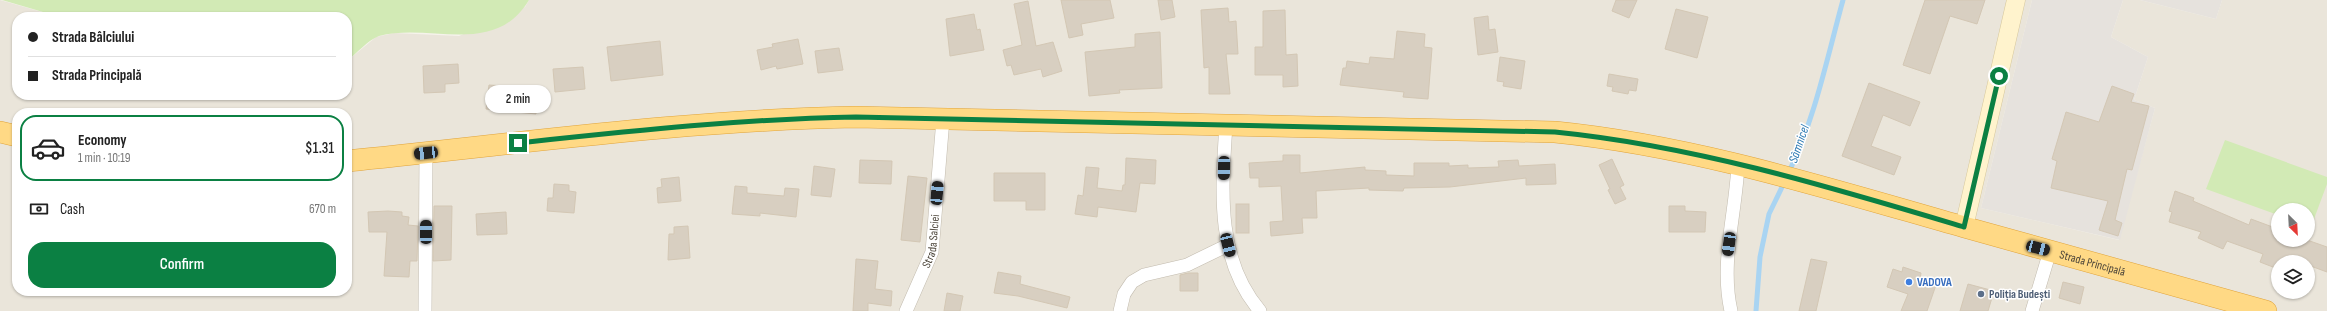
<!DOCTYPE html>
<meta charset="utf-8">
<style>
:root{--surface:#fff;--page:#f6f6f6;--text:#222;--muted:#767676;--line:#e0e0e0;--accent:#0b8043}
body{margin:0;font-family:"Sofia Sans Condensed",sans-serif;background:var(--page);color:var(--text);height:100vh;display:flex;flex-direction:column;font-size:15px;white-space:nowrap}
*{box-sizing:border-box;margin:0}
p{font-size:13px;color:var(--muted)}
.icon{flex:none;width:22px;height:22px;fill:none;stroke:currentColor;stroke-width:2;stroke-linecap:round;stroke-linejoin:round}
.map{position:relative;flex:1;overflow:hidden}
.panel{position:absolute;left:12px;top:108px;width:340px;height:188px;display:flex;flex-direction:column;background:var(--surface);border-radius:16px;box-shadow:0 1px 3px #0004}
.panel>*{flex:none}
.guide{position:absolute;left:12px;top:12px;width:340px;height:88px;border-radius:16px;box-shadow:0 1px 3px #0004;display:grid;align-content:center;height:88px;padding:0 16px;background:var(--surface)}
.needle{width:26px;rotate:156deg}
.controls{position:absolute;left:2271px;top:203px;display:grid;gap:8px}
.controls a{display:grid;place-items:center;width:44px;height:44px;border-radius:50%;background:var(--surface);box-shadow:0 1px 3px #0004;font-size:20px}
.end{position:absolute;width:18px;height:18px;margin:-9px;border:5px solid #0b8043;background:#fff;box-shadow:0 0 0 2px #fff}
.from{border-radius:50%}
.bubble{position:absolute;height:28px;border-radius:14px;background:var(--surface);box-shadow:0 1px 3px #0004;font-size:13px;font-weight:600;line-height:28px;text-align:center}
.car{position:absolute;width:12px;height:24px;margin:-12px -6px;border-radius:5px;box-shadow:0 0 3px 1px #0007;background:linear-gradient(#222 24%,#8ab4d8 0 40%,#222 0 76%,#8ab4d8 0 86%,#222 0)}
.guide b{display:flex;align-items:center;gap:14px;height:38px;font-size:15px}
.guide b+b{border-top:1px solid var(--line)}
.guide i{width:10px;height:10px;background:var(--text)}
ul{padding:7px 0 0;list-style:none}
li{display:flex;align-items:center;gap:12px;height:66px;margin:0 8px 6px;padding:0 8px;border:2px solid transparent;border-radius:16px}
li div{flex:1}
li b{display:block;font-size:15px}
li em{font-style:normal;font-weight:600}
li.selected{border-color:var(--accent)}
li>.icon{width:36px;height:36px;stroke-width:1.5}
.pay{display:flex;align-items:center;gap:10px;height:44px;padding:0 16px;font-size:15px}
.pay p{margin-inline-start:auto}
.primary-button{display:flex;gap:8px;margin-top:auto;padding:8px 16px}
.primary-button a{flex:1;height:46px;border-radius:16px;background:var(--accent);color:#fff;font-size:16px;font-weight:600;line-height:46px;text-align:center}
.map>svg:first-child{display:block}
.residential{fill:#eae5da;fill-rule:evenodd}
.industrial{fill:#e6e2dd}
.green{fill:#d2eab5}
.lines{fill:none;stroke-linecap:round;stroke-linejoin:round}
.stream{stroke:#a9d4f2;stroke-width:5}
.building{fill:#d8cfc1;stroke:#d3c7b4}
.minor-casing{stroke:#c2bbae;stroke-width:14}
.secondary-casing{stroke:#d6c79b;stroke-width:19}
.trunk-casing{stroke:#e0a43c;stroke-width:22}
.minor{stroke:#fff;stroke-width:13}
.secondary{stroke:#fff3cd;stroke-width:18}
.trunk{stroke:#ffd985;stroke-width:21}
.route{stroke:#0b8043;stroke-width:5}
.shop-dot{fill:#3f7fe0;stroke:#fff;stroke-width:1.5}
.service-dot{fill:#5c6f8a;stroke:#fff;stroke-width:1.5}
.labels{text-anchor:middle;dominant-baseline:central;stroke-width:3;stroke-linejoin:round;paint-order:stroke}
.street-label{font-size:12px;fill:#4b4439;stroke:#fff}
.shop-label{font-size:12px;font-weight:bold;fill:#366cbe;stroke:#fff;text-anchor:start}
.service-label{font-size:12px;font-weight:bold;fill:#4e5e75;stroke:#fff;text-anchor:start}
.water-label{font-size:13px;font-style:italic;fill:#2e7ab2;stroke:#fff}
</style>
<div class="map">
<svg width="2327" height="311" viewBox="0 0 2327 311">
<rect width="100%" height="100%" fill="#f6f3ec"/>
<!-- residential -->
<path class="residential" d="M0,0L60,17H17V95H347V61L376,37L394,33L459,36L525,7L529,0H2032L1981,208L2119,240L2155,108L2134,100L2148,57L2111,37L2123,0H2140L2216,19L2222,0H2327V311H0ZM17,113H347V291H17ZM2278,210H2308V240H2278ZM2278,262H2308V292H2278Z"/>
<!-- industrial -->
<g class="industrial">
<path d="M2032,0H2123L2111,37L2148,57L2134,100L2155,108L2120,240L1981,208Z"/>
<path d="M2140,0H2222L2216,19Z"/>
</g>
<!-- green -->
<g class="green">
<path d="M2,0H529C494,58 430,22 379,36C368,40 356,54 347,61V17H60Z"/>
<path d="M2225,140L2327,177V184L2311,227L2308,226V210H2278V215L2206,189Z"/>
</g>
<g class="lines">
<!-- stream -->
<g class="stream">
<path d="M1788,174C1815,119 1827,58 1843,0"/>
<path d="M1756,311L1760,257L1769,214L1785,181"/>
</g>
</g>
<!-- building -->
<g class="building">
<path d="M1061,0H1110L1114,18L1081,24L1083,35L1069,38Z"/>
<path d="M1158,0H1172L1175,17L1161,20Z"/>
<path d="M1616,0H1637L1629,18L1612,11Z"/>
<path d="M1925,0H1985L1977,24L1950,16L1930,74L1903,65Z"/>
<path d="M1028,1L1036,46L1053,42L1062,71L1043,77L1041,69L1014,75L1011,65L1007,66L1003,50L1022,45L1014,4Z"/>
<path d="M1228,8L1229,22L1236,21L1238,54H1226L1230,94H1209V67L1204,68L1201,10Z"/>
<path d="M1676,9L1708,17L1697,58L1665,49Z"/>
<path d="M1285,10L1286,55L1297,54L1298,86L1283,87V75H1255V47H1263V11Z"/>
<path d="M974,14L977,30L980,29L984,50L950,56L946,19Z"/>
<path d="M1488,16L1489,30L1495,29L1498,52L1478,55L1474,18Z"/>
<path d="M1397,31L1425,34L1424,47L1432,48L1428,99L1403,97L1404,92L1340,85L1343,68H1346L1347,61L1369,64L1370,57L1394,59Z"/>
<path d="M1160,32L1162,88L1119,90L1120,93L1089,96L1085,52L1135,47V34Z"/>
<path d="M798,39L803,64L777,69L776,66L761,70L757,50L773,47L772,44Z"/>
<path d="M660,41L663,75L611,81L607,47Z"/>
<path d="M839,48L843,70L818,73L815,51Z"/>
<path d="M1500,57L1525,61L1521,89L1503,86L1504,82L1497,81Z"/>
<path d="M458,64L459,83L445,84V92L424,93L423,66Z"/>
<path d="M583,67L585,89L555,92L553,69Z"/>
<path d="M1609,74L1638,79L1636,91L1629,90L1628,94L1612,91L1613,87L1607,86Z"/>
<path d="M1869,83L1920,102L1910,126L1883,115L1871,146L1901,157L1894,175L1842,156Z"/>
<path d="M489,85L504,86V91H536V114L486,109Z"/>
<path d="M2112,86L2134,94L2131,102L2149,106L2132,170L2127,169L2115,220L2122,223L2118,236L2099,230L2108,201L2051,188L2057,161L2052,159L2066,112L2099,122Z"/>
<path d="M1283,155H1300V173L1365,167V170L1386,171V175L1414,176V163H1449V166L1468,165V168L1499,167L1498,161L1518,160L1519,166L1555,164L1556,184L1526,185V178L1450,187L1404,188L1403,191L1369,190V188L1316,191L1317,218H1302L1303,233L1271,236L1270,222L1283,221L1281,186L1259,187V178H1250L1249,163L1283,161Z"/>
<path d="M1126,158L1156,160L1155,184L1140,183L1136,212L1098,207L1097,217L1075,214L1078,195L1083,196L1086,167L1099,168L1097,188L1122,191L1123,185H1125Z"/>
<path d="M1612,159L1624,185L1620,187L1626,199L1615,204L1608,190L1610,189L1599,165Z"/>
<path d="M860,160L892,161L891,184L859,183Z"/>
<path d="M814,166L835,169L831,197L811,195Z"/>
<path d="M994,173H1045V210H1026V201H994Z"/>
<path d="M908,176L927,178L920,242L901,240Z"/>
<path d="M679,177L681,201L658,203L657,188L662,187L661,179Z"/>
<path d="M554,184L569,185V191L576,192L574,213L547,211L548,198H553Z"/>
<path d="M735,186L747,187V193L784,196L785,188L799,189L796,217L760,213V216L732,214Z"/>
<path d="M2175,191L2194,198L2193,201L2249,225L2251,219L2278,229V240H2307L2327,247V272L2308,265V262H2300L2287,257L2286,262H2278V269L2260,262L2263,254L2227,241L2223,249L2198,238L2201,232L2169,222L2172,212L2169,211Z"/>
<rect x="1236" y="204" width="13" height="29"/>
<path d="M434,206H452L451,260L433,261Z"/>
<path d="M1669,206H1685V211L1706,212L1705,232H1669Z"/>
<path d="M388,211L402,212V216L409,217L408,225L418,226L417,261H410L409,277L384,276L387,232H369L368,212Z"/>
<path d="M506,212L507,234L477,235L476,214Z"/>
<path d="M688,226L690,258L668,260L669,234H674V227Z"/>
<path d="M856,259L878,261L875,289L892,291L891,306L868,303V311H853Z"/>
<path d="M1811,259L1827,262L1816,311H1799Z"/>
<path d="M1903,267L1921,273L1920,279L1936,285L1927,311H1901L1908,294L1887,287L1893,269L1902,272Z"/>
<path d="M998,272L1021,276L1020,284L1070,297L1067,308L1018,296L994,293Z"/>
<path d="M1188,273H1198V291H1180V275Z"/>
<path d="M2063,282L2084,287L2080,304L2059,298Z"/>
<path d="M1968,284L1994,291L1988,311H1960Z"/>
<path d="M947,293L963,296L960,311H944Z"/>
</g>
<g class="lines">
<!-- minor casing -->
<g class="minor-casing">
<g id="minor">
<path d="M1226,124C1222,189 1215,258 1260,311"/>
<path d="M425,311L426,153"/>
<path id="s1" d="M906,311L932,252L943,119"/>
<path d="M1120,311L1124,294L1132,282L1144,275L1187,265L1228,245"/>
<path d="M1731,311C1720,262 1736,213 1738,164"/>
<path d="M2032,311L2050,251"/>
</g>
</g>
<!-- secondary casing -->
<g class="secondary-casing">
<path id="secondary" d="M1964,227L2016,0"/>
</g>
<!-- trunk casing -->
<g class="trunk-casing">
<g id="trunk">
<path d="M0,132L17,136"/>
<path id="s2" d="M347,161C516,144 685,120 856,117L1555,132C1695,146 1830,189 1964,227C2065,256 2166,283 2266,311"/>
</g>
</g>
<!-- minor -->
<use href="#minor" class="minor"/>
<!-- secondary -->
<use href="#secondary" class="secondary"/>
<!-- trunk -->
<use href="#trunk" class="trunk"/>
</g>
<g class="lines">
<!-- route -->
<path class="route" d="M518,143C631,131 741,119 856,117L1555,132C1695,146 1830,187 1964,227L1999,76"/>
</g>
<!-- markers -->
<circle class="shop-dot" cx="1909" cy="282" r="4"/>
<circle class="service-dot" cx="1981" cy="294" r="4"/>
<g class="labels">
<!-- street labels -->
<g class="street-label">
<text stroke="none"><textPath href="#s1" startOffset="75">Strada Salciei</textPath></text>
<text stroke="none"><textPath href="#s2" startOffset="1764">Strada Principală</textPath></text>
</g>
<!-- shop labels -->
<g class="shop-label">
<text x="1917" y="282">VADOVA</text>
</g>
<!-- service labels -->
<g class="service-label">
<text x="1989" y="294">Poliția Budești</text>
</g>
<!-- water labels -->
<g class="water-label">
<text transform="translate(1799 144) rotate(-71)">Sâmnicel</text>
</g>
</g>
</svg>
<div class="controls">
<a><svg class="needle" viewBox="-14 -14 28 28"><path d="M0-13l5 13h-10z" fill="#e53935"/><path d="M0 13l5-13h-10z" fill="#767676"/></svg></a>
<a><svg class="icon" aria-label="layers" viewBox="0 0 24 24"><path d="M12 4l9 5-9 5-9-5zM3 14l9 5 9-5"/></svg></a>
</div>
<i class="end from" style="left:1999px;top:76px"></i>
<i class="end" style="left:518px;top:143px"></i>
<div class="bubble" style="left:485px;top:85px;width:66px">2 min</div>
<i class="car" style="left:426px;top:153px;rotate:264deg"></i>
<i class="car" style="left:1224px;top:168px;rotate:181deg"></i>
<i class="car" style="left:937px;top:193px;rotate:5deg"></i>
<i class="car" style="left:426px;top:232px;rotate:0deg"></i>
<i class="car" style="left:1729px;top:244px;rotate:188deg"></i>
<i class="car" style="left:1228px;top:245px;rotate:166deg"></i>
<i class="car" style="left:2038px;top:248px;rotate:105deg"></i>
<div class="guide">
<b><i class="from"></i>Strada Bâlciului</b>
<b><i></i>Strada Principală</b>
</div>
<section class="panel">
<ul>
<li class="selected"><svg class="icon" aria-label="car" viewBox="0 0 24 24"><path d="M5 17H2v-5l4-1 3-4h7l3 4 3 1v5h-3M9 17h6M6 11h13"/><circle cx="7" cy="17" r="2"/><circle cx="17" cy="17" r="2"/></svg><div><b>Economy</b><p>1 min · 10:19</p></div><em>$1.31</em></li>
</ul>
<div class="pay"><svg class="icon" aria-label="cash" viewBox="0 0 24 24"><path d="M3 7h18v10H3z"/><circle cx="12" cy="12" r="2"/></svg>Cash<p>670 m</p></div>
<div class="primary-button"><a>Confirm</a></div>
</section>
</div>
